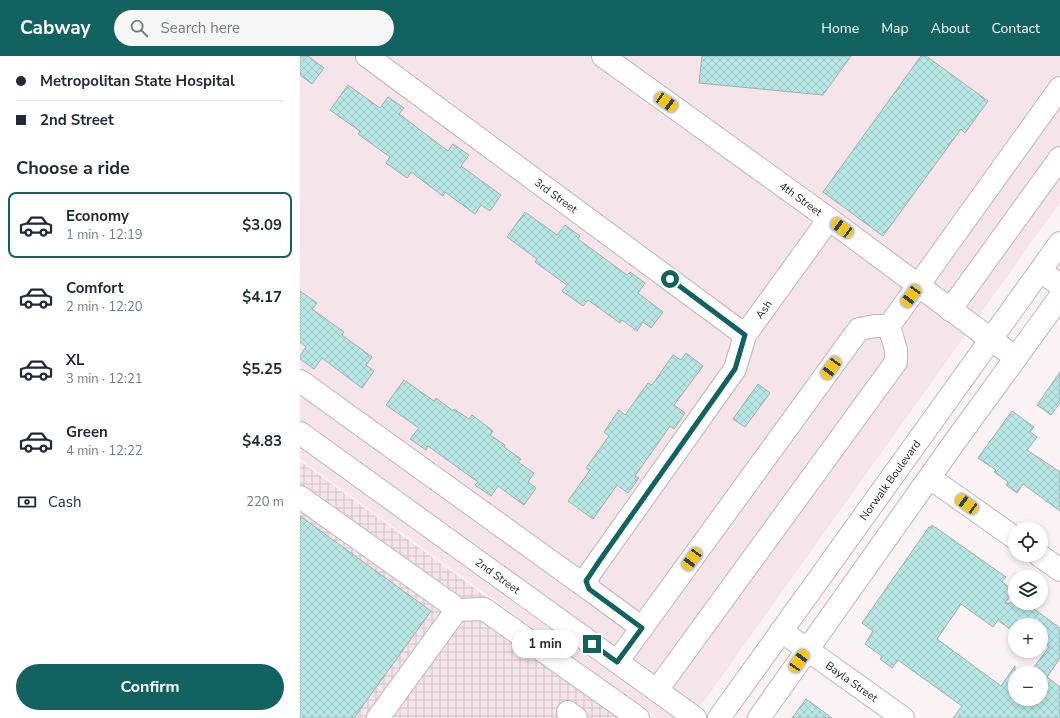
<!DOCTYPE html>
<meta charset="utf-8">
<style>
:root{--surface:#fff;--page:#f6f6f7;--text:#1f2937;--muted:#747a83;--line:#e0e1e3;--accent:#126262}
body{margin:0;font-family:"Nunito Sans",sans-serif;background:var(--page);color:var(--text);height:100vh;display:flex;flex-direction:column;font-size:15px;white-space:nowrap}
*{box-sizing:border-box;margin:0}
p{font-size:13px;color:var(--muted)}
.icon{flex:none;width:22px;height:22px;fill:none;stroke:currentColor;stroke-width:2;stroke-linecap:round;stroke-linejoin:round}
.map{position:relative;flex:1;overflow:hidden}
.details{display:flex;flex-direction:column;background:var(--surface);width:300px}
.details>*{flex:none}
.guide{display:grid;align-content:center;height:88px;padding:0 16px;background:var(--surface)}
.tools{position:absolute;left:708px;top:466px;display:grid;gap:8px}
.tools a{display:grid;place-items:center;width:40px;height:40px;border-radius:50%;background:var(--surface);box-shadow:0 2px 6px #0003;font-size:20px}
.end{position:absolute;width:18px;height:18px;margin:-9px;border:5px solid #126262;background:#fff;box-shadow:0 0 0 2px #fff}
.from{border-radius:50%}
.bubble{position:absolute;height:28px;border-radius:14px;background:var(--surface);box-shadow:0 2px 6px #0003;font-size:13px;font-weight:700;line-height:28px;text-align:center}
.car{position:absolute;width:12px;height:24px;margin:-12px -6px;border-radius:5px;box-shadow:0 0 3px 1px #0007;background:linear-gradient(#f5c518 24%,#345 0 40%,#f5c518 0 76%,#345 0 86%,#f5c518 0)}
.guide b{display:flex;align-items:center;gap:14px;height:38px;font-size:15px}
.guide b+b{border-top:1px solid var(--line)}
.guide i{width:10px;height:10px;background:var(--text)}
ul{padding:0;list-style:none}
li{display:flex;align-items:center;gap:12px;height:66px;margin:0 8px 6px;padding:0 8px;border:2px solid transparent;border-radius:8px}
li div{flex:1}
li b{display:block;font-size:15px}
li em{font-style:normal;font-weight:700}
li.selected{border-color:var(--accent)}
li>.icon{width:36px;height:36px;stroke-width:1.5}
h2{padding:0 16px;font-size:18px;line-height:48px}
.pay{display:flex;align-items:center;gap:10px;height:44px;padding:0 16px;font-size:15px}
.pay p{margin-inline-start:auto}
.primary-button{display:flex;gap:8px;margin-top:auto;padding:8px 16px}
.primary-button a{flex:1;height:46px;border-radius:24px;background:var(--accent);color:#fff;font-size:16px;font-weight:700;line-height:46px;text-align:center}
header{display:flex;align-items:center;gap:24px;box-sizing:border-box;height:56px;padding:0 20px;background:var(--accent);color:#fff}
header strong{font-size:19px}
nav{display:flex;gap:22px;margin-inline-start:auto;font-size:14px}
.search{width:280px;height:36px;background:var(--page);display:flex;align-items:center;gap:10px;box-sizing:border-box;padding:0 14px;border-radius:22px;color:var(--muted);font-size:15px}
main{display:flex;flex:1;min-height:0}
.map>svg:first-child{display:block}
.built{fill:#f5e4ea}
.industrial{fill:url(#industrial-grid)}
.building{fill:url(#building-cross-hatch);stroke:#a3acac;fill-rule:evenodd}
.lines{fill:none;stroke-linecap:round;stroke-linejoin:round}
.minor-casing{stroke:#beb6b9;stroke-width:24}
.major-casing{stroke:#beb6b9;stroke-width:24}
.minor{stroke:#fff;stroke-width:22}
.major{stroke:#fff;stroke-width:22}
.route{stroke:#126262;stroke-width:5}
.labels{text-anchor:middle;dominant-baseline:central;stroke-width:4;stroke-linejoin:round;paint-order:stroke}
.street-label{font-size:11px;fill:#1d1a1b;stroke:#fff}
</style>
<header>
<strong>Cabway</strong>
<div class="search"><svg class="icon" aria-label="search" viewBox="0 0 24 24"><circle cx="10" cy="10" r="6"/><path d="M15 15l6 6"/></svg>Search here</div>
<nav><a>Home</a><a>Map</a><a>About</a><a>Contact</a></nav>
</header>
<main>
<section class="details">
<div class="guide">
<b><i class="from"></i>Metropolitan State Hospital</b>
<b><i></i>2nd Street</b>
</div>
<h2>Choose a ride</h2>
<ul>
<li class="selected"><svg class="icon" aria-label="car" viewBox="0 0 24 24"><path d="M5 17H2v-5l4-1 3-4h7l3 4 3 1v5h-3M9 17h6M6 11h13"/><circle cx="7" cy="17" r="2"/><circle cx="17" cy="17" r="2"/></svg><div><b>Economy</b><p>1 min · 12:19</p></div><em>$3.09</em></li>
<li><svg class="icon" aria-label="car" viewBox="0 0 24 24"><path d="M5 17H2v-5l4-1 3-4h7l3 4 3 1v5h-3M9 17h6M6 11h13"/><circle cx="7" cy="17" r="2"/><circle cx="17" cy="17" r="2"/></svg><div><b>Comfort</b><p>2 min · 12:20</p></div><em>$4.17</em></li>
<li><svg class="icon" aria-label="car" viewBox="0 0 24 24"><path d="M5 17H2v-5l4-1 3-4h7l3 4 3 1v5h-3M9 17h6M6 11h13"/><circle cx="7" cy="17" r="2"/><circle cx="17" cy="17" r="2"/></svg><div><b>XL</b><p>3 min · 12:21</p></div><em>$5.25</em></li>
<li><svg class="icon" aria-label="car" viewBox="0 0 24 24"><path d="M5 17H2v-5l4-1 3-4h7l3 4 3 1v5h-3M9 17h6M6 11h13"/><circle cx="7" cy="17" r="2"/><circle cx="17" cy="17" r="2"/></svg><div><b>Green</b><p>4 min · 12:22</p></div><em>$4.83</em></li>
</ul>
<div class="pay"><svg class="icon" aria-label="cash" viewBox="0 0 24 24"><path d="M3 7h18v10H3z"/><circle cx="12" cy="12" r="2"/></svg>Cash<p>220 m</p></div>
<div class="primary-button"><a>Confirm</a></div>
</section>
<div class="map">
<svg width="760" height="662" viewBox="0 0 760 662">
<defs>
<pattern id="industrial-grid" width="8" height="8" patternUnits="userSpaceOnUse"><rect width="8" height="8" fill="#f5e4ea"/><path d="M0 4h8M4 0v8" fill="none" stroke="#d2c3c8"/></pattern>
<pattern id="building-cross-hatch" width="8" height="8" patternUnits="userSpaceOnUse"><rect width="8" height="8" fill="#b7e7e5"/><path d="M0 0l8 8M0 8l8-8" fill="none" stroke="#9dc6c4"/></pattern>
</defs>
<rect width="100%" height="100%" fill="#faf2f5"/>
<!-- built -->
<path class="built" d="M0,0H760V146L392,662H357L0,403Z"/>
<!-- industrial -->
<path class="industrial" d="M0,405L353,662H0Z"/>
<!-- building -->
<g class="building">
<path d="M0,0H8L24,12L12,28L0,19Z"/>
<path d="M402,0H551L523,39L399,27Z"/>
<path d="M621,0H626L688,45L665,77L661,73L583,180L523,136Z"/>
<path d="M48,29L80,52L88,41L104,52L99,58L148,95L153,88L169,99L161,110L201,139L190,155L181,149L175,158L145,136L143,140L111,116L107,122L86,107L90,101L58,78L60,75L30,54Z"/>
<path d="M225,156L257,179L265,169L280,180L278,183L327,219L330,216L345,227L338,237L363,256L351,272L343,266L337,275L322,264L320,267L288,244L283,250L262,235L267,229L235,206L237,203L207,181Z"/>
<path d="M0,235L17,247L12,253L44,276L42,279L72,301L66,309L74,315L62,332L22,302L14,313L0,303V300L6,291L0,286Z"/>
<path d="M386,297L403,310L374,349L385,357L374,373L370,370L335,420L339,422L328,437L317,429L293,463L268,445L290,414L286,412L309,380L304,376L319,354L325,359L348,327L352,329L373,299L381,304Z"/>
<path d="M760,316V347L751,359L737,349Z"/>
<path d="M104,324L134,345L136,342L153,355L154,353L169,363L172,359L193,375L190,379L205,389L204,391L221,403L218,406L234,417L228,426L236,432L224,449L198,430L191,440L175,429L178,426L128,390L126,394L110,383L119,372L86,349Z"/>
<path d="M458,328L470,337L445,371L433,363Z"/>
<path d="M712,355L734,371L730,376L737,381L727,394L760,416V455L723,428L717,437L706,429L708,426L694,416L696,414L678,402Z"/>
<path d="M0,460L131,555L54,662H0Z"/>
<path d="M632,469L706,521L702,526L714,535L705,547H726L760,572V602L747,621L760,631V662H653L662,650L598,604L592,612L580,603L582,600L565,588L573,575L562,567L629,471L630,472ZM661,548L693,571L698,564L711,574L715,569H741V586L749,591L731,615L734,617H741V643H715V610L701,630L637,583Z"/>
<path d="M506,643L532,662H492Z"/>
</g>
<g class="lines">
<!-- minor casing -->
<g class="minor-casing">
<g id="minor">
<path id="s1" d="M67,0L445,279"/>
<path id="s2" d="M303,0L529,163L716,302"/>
<path d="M740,215L760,229"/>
<path d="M650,254L760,102"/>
<path d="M589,270L760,32"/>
<path d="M0,325L289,533"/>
<path id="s3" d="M0,377L395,662"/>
<path d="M630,422L715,482"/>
<path d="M0,441L152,549L155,554L153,559L78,662"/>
<path d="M739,499L760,514"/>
<path d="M155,554L184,553L338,662"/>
<path id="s4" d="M342,572L289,533L287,525L290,517L435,313L445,279L529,163"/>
<path id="s5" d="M481,575L603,662"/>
<path d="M317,606L559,273L575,270H589"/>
<path d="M357,634L596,306V294L589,270"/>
<path d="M268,656L276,662"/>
</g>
</g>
<!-- major casing -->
<g class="major-casing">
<g id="major">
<path id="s6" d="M419,662L760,187"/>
<path d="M459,662L651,391L760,241"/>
</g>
</g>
<!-- minor -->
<use href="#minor" class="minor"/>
<!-- major -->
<use href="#major" class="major"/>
</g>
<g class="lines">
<!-- route -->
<path class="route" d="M292,588L317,606L342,572L289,533L286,525L300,504L435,313L445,279L370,223"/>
</g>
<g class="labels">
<!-- street labels -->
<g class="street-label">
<text stroke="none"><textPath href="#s1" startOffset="235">3rd Street</textPath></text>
<text stroke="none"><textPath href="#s2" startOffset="244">4th Street</textPath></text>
<text stroke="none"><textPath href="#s4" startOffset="400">Ash</textPath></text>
<text stroke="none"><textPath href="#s6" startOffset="293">Norwalk Boulevard</textPath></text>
<text stroke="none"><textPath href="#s3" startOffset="244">2nd Street</textPath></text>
<text stroke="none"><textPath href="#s5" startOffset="87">Bayla Street</textPath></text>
</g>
</g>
</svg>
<div class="tools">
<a><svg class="icon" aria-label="locate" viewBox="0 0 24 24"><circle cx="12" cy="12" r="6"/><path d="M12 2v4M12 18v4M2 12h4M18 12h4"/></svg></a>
<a><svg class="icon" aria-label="layers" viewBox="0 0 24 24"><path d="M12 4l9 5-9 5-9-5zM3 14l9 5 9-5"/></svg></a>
<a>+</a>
<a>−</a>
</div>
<i class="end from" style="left:370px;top:223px"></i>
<i class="end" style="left:292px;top:588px"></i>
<div class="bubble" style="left:212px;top:574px;width:66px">1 min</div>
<i class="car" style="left:366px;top:46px;rotate:125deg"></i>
<i class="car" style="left:542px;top:172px;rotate:307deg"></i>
<i class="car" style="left:611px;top:240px;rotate:216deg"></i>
<i class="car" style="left:531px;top:312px;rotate:216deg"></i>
<i class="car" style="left:667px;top:448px;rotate:306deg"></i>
<i class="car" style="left:392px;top:503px;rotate:216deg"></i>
<i class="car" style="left:499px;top:605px;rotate:35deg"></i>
</div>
</main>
